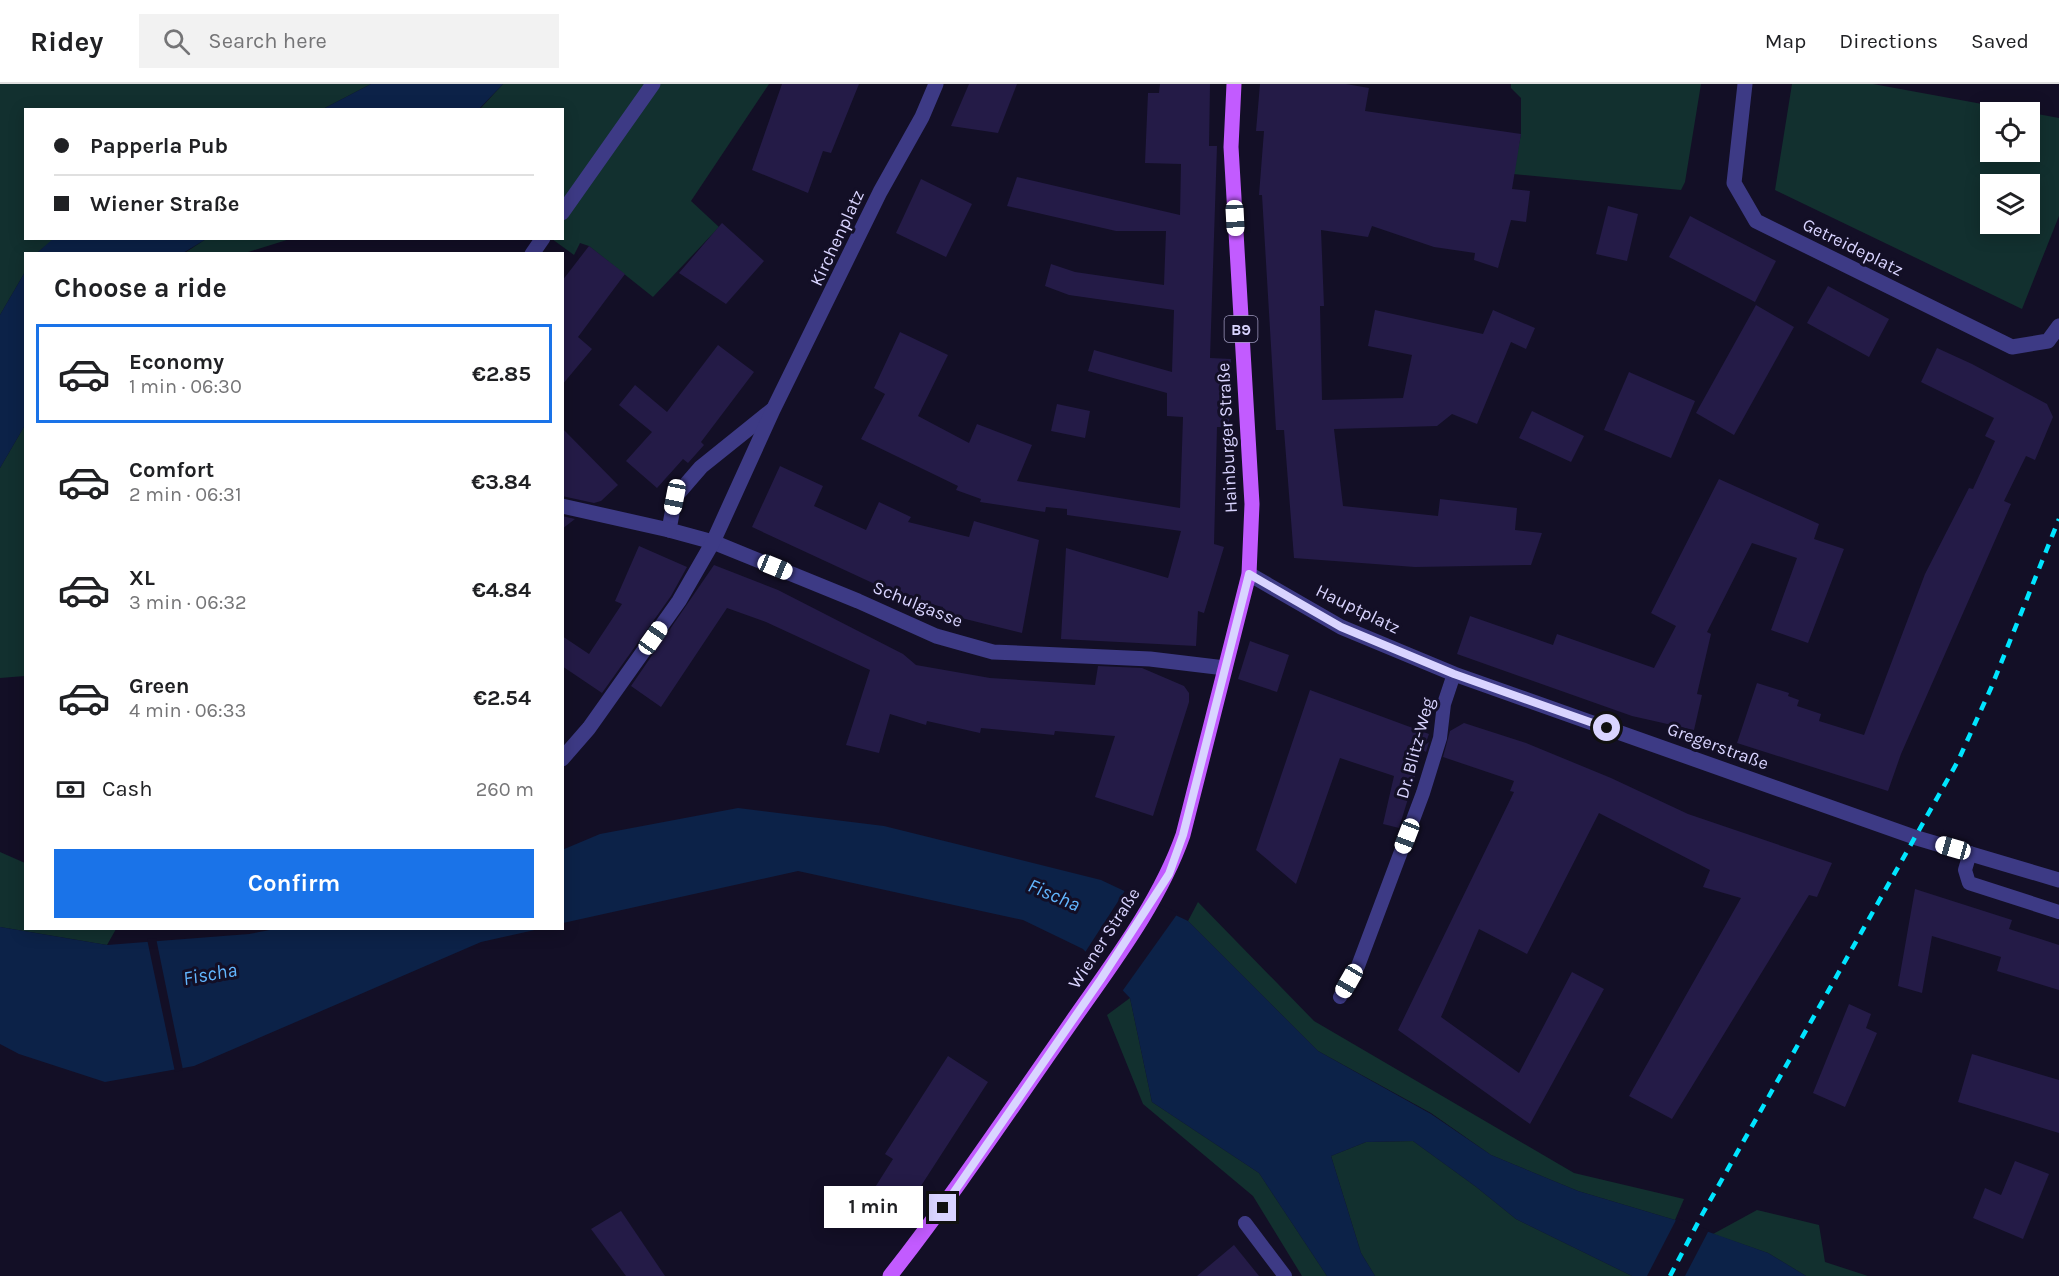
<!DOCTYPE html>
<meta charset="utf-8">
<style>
:root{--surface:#fff;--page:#f2f2f2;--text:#202124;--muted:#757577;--line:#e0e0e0;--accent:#1a73e8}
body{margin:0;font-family:Karla,sans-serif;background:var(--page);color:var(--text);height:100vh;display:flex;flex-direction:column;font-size:22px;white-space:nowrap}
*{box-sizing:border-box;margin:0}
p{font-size:20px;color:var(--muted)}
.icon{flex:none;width:33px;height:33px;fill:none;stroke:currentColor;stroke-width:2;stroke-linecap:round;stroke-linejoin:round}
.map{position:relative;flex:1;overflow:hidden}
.drawer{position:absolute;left:24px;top:168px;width:540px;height:678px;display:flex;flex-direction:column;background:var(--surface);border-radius:0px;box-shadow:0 3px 15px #0003}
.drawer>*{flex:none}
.guide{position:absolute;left:24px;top:24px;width:540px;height:132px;border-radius:0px;box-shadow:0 3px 15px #0003;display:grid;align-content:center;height:132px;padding:0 30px;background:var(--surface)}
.controls{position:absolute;left:1980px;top:18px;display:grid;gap:12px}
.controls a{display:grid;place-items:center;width:60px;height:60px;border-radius:0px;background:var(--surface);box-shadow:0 3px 15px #0003;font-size:30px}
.end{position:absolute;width:27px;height:27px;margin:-14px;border:8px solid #d9d4ff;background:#111;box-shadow:0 0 0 3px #111}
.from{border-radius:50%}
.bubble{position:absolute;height:42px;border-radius:0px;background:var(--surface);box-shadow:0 3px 15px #0003;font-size:20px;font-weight:700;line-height:42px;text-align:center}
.car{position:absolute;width:18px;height:36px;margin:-18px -9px;border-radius:8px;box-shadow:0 0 4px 2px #0007;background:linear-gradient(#fff 24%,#345 0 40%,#fff 0 76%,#345 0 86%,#fff 0)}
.guide b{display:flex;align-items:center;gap:21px;height:57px;font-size:22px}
.guide b+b{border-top:2px solid var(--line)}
.guide i{width:15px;height:15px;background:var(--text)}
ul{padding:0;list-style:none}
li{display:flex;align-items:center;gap:18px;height:99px;margin:0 12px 9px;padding:0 18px;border:3px solid transparent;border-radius:0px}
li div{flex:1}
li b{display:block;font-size:22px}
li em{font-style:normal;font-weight:700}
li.selected{border-color:var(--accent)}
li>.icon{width:54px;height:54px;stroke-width:1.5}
h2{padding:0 30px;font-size:27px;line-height:72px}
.pay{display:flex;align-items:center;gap:15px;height:66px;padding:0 30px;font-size:22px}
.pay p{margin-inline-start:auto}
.cta{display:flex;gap:12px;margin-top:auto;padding:12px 30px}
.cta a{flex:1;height:69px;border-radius:0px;background:var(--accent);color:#fff;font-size:24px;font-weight:700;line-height:69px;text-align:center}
header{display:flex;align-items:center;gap:36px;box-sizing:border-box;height:84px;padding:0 30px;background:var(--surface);border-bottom:2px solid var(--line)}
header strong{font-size:28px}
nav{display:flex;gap:33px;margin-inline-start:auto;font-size:21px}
.search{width:420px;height:54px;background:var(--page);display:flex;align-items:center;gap:15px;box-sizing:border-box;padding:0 21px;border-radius:0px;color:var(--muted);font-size:22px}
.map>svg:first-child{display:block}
.green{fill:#12302f;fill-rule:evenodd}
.water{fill:#0c2248}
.pier{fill:#130f26}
.building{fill:#241b47}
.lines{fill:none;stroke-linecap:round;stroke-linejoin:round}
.service{stroke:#3d3a85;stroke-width:14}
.minor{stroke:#3d3a85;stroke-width:15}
.primary{stroke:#c25bff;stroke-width:15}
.rail{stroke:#00e5ff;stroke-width:4.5;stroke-dasharray:9 8;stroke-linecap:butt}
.route{stroke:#d9d4ff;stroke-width:8}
.labels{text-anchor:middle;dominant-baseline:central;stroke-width:6;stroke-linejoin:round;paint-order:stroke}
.shield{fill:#130f26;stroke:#9e99be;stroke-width:1.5}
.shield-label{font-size:16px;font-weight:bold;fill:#d9d4ff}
.street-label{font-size:18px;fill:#d9d4ff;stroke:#130f26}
.water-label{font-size:20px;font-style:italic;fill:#62b6ff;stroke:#130f26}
</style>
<header>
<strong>Ridey</strong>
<div class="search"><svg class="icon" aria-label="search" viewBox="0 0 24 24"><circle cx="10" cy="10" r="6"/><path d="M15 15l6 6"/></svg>Search here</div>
<nav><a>Map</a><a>Directions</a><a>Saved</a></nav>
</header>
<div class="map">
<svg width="2059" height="1192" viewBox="0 0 2059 1192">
<rect width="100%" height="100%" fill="#130f26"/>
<!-- green -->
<g class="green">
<path d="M0,0H371L323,25L26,26V154L54,155L37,169L26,170L25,188L0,231Z"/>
<path d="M503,0H769L691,117L719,143L653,213L589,162L580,159L574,171L552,155L562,154V26H479Z"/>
<path d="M1511,0H1701L1685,98L1681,106L1513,90L1521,50V14L1511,4Z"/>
<path d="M1792,0H1873L2059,34V132L2022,225L1775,106ZM1990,28H2030V68H1990ZM1990,100H2030V140H1990Z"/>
<path d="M206,155H290L245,169L183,170Z"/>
<path d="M25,341V592L0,594V384Z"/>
<path d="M0,768L25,779L26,844L116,845L107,861L0,843Z"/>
<path d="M1198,818L1314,937L1574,1089L1684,1115L1675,1136L1578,1107L1491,1071L1431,1029L1318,967L1188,837Z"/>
<path d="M1130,914L1152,1018L1259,1089L1327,1192H1302L1253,1112L1143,1020L1107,931Z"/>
<path d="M1413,1057L1475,1102L1516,1135L1632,1192H1375L1361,1169L1331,1072L1366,1058Z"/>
<path d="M1757,1126L1819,1141L1825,1178L1868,1192H1806L1768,1169L1713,1150Z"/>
</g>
<!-- water -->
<g class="water">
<path d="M371,0H503L479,25H323Z"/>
<path d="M54,154H206V155L183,169H37Z"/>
<path d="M25,188V341L0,384V231Z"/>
<path d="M738,724L884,742L1101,796L1188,837L1318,967L1431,1030L1491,1071L1578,1107L1675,1136L1768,1169L1806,1192H1632L1516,1135L1475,1102L1413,1057L1366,1058L1331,1072L1361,1169L1375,1192H1327L1259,1089L1152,1018L1130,914L1083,865L1023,836L798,787L563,839L562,766L600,750Z"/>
<path d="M0,843L107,861L249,850L280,844L539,845L481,858L194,982L105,998L19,970L0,960Z"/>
</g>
<!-- pier -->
<g class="pier">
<path d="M1126,805L1178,829L1121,909L1084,870Z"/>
<path d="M156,854L183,986L175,988L147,855Z"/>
<path d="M1677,1134L1709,1146L1685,1192H1647Z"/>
</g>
<!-- building -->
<g class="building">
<path d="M782,0H859L831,69L823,67L808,109L752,86Z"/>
<path d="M969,0H1017L998,49L951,42Z"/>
<path d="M1160,0H1210L1209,62H1217L1210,274L1231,275L1229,343H1217L1214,460L1224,463L1204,529L1198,527L1196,562L1061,555L1066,464L1168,494L1181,447L1067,431V425L1046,423L1045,428L980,418L981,415L956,406L958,402L861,355L885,310L874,304L900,248L948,271L918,332L969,359L977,340L1032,361L1017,397L1180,424L1183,333L1167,332V309L1088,287L1094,266L1172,288L1174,226L1069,211L1045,202L1051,180L1075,188L1164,201L1166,147H1116L1007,122L1017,93L1180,131L1181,80L1145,79L1148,9H1159Z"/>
<path d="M1260,0H1346L1369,4L1365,27L1521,50L1512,105L1530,107L1526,138L1511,136L1498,184L1474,176L1475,169L1434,163L1372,142L1368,153L1321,146L1324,222H1320L1322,316L1403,314L1412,271L1368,262L1375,226L1483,250L1493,226L1535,244L1526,265L1511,258L1477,340L1452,330L1437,342L1334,345L1343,422L1438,432L1440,415L1517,424L1515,446L1542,449L1531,481L1415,483L1294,474L1284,346H1276L1262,111H1259L1264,47H1256Z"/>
<path d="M921,95L972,120L946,173L896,149Z"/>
<path d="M1608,122L1638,130L1627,177L1596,170Z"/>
<path d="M1690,132L1776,177L1755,218L1669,173Z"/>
<path d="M722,139L764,177L726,220L679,189Z"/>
<path d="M589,162L625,190L578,253L592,265L562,301V197Z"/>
<path d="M1828,202L1889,235L1869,273L1807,239Z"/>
<path d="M1756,221L1794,243L1734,351L1696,329Z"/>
<path d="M718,261L754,288L701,358L704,361L688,379L683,375L657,404L626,377L652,348L619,321L635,301L667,328Z"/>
<path d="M1937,264L1972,280L2047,320L2053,333L2035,376L2026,372L2004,417L2011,420L1901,670L1888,707L1737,659L1757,599L1789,609L1788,612L1799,616L1797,622L1821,630L1819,637L1864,651L1925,490L1969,404L1973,405L1995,357L1985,352L1994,334L1921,298Z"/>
<path d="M1629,288L1695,317L1671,374L1604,346Z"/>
<path d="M1057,320L1090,327L1085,354L1051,347Z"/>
<path d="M1532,327L1584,352L1571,378L1519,354Z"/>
<path d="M562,344L618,401L601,417L594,419L562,412Z"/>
<path d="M780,382L823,402L814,422L866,446L879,418L911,433L908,438L969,453L974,437L1039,456L1022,549L941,529L943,523L905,514L752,443Z"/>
<path d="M1719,395L1819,440L1814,455L1844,465L1808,559L1771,546L1797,474L1752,459L1707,548L1711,550L1697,610L1702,611L1694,646L1632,632L1457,570L1470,532L1553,561L1557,550L1654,584L1676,542L1651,529Z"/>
<path d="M562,432L575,435L562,445Z"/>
<path d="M639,462L687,483L671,512L602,609L562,582V552L589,570L622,520L615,517Z"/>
<path d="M714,481L778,506L903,570L916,581L990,594L1095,601L1098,582L1142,584L1184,602L1189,609V618L1153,732L1095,713L1115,652L1055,647L1054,651L981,644L980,649L927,637L926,641L890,630L879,669L846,661L870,586L766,538L727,524L661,623L631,602Z"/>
<path d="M1250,557L1289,571L1277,608L1238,595Z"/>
<path d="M1310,606L1429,650L1425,661L1429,658L1426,668L1423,666L1399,744L1383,740L1394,692L1340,674L1296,800L1256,766Z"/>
<path d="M1464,639L1526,659L1611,694L1688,730L1832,779L1817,813L1809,811L1672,1035L1629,1012L1741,814L1703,803L1710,786L1599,729L1527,870L1479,845L1441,933L1519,989L1572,888L1604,905L1530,1040L1398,946L1514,708L1510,707L1514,697L1443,673L1450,647Z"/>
<path d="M1915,805L2012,836L2009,845L2059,861V906L1997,887L2001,873L1932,852L1922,909L1898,902Z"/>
<path d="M1849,920L1871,930L1866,944L1877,949L1845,1023L1813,1009Z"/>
<path d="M1972,970L2059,996V1049L1958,1018Z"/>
<path d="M948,972L988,998L899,1136L867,1116L893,1075L885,1070Z"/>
<path d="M2015,1077L2049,1090L2023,1155L1973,1134L1985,1104L2001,1111Z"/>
<path d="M621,1127L665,1192H626L591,1145Z"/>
<path d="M1234,1161L1259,1192H1197Z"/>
</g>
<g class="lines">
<!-- service -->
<g class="service">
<path d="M1970,769L1965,786L1969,799L2059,828"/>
<path d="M1340,913L1358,882L1423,709L1440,654L1444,620L1454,590"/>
<path d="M1245,1139L1285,1192"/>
</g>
<!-- minor -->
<g class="minor">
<path d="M1745,0L1734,99L1756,137L2012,263L2048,257L2059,242"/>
<path d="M562,129L653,0"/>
<path d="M532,170L543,154"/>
<path d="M772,326L701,383L675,413L669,446L713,458L858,517L936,552L993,568L1150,575L1225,584"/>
<path d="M562,422L669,446"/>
<path d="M1249,490L1341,543L1454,590L1917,754L2059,796"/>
<path d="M562,675L589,644L679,517L713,458L773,326L880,108L922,33L936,0"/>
</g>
<!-- primary -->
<path class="primary" d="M890,1192C952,1113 1008,1029 1066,946C1108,885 1158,822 1183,751L1249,490L1252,420L1231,63L1234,0"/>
<!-- rail -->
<path class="rail" d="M1670,1192L1703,1129L1958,677L1991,604L2059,435"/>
</g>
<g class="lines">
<!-- route -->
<path class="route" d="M943,1124L1101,895L1169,790L1183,751L1249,490L1341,543L1454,590L1607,644"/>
</g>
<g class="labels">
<!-- shield labels -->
<rect class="shield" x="1224.5" y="232" width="33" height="26" rx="4.5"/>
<g class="shield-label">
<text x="1241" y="245">B9</text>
</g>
<!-- street labels -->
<g class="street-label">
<text transform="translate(837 154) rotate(-65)">Kirchenplatz</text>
<text transform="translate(1853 163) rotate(26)">Getreideplatz</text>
<text transform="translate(1227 354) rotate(-93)">Hainburger Straße</text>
<text transform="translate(918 520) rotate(22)">Schulgasse</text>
<text transform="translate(1358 525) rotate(26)">Hauptplatz</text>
<text transform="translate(1718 662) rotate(20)">Gregerstraße</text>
<text transform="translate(1415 664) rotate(-75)">Dr. Blitz-Weg</text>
<text transform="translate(1104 854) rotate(-57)">Wiener Straße</text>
</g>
<!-- water labels -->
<g class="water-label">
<text transform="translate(1054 811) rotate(23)">Fischa</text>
<text transform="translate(210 890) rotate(-10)">Fischa</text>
</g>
</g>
</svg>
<div class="controls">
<a><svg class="icon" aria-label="locate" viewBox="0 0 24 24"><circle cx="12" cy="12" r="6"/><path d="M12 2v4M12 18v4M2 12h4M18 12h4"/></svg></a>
<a><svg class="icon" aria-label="layers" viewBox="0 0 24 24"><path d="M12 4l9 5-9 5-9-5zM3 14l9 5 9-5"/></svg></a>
</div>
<i class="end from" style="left:1607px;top:644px"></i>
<i class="end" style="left:943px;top:1124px"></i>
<div class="bubble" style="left:824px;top:1102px;width:99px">1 min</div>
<i class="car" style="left:1235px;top:134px;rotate:177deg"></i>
<i class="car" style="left:675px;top:413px;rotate:191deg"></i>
<i class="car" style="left:775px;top:483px;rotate:112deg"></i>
<i class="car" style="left:653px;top:554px;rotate:35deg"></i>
<i class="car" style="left:1407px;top:752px;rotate:201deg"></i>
<i class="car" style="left:1953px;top:764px;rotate:286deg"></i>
<i class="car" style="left:1349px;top:897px;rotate:210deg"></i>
<div class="guide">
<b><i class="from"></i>Papperla Pub</b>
<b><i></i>Wiener Straße</b>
</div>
<section class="drawer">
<h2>Choose a ride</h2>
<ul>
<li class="selected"><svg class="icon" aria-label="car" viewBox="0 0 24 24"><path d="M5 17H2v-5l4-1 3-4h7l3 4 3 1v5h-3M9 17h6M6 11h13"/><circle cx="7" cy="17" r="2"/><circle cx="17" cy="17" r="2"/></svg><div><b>Economy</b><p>1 min · 06:30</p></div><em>€2.85</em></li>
<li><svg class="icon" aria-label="car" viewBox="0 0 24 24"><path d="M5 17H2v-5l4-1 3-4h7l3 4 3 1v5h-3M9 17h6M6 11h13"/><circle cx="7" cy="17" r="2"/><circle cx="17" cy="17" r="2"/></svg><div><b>Comfort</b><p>2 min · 06:31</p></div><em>€3.84</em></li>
<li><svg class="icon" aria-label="car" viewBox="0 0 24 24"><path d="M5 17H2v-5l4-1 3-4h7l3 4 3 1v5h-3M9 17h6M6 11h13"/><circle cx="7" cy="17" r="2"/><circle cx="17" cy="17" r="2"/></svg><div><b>XL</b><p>3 min · 06:32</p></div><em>€4.84</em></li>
<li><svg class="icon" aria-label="car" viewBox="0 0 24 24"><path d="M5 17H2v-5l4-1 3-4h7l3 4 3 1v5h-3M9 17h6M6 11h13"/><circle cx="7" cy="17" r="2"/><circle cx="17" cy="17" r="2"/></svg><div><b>Green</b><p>4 min · 06:33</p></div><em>€2.54</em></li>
</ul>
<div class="pay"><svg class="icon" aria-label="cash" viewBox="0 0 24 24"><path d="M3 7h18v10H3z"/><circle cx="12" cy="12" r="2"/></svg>Cash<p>260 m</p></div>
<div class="cta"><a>Confirm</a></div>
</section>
</div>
